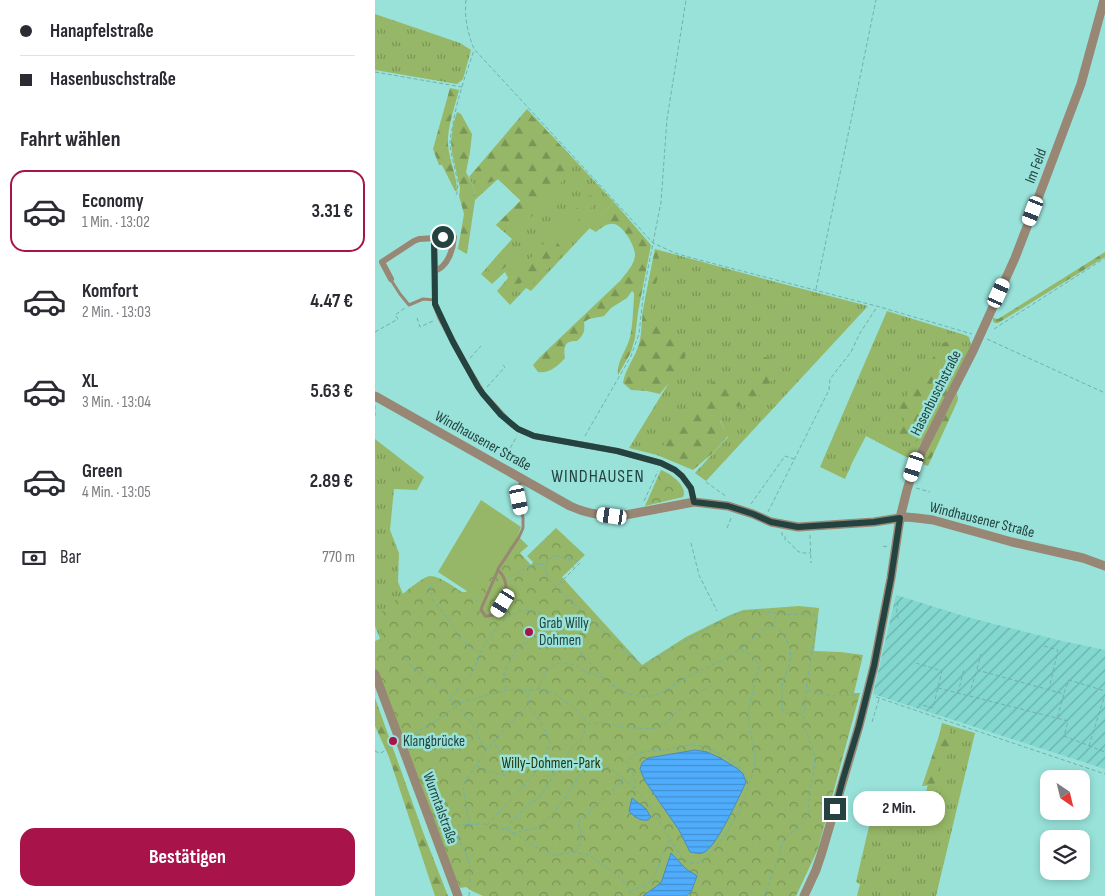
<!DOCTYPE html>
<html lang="de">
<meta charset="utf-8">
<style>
:root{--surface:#fff;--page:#f7f7f7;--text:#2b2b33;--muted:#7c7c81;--line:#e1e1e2;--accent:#a8144a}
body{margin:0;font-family:"Sofia Sans Condensed",sans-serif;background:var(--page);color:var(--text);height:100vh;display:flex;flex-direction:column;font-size:19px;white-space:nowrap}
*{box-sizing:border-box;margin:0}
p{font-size:16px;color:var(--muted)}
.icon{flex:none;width:28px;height:28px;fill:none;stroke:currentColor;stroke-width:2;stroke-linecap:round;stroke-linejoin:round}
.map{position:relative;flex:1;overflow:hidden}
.panel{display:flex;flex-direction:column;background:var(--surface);width:375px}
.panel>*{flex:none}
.guide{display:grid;align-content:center;height:110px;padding:0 20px;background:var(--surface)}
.needle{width:32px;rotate:145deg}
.controls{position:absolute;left:665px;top:770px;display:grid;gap:10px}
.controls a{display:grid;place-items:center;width:50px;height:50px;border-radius:10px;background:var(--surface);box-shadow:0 2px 8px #0003;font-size:25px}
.end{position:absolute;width:22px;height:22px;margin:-11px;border:6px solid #244340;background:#fff;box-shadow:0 0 0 2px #fff}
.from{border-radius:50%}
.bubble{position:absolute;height:35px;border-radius:15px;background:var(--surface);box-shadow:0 2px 8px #0003;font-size:16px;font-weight:700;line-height:35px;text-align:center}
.car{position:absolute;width:15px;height:30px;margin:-15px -8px;border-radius:6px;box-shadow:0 0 4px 1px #0007;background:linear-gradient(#fff 24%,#345 0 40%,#fff 0 76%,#345 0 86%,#fff 0)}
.guide b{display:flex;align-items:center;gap:18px;height:48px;font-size:19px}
.guide b+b{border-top:1px solid var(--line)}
.guide i{width:12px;height:12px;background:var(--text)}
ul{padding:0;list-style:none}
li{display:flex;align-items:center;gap:15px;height:82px;margin:0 10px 8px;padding:0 10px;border:2px solid transparent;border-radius:15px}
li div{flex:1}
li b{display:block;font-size:19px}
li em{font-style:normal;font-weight:700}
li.on{border-color:var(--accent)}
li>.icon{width:45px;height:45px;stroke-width:1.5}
h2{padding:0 20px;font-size:22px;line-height:60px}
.pay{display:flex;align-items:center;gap:12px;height:55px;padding:0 20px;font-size:19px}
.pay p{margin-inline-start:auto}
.action{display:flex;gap:10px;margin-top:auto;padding:10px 20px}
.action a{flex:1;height:58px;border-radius:15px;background:var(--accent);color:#fff;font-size:20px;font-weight:700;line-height:58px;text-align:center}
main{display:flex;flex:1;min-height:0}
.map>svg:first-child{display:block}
.industrial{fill:url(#industrial-furrows)}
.grass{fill:url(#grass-tufts)}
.forest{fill:url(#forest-firs)}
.park{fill:url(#park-crowns)}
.pitch{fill:#96b767}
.water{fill:url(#water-rules);stroke:#438dc4}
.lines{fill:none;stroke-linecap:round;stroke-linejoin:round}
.path{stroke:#73b0a9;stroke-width:1;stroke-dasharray:4 2.5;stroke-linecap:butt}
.service{stroke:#988775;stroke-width:3}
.minor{stroke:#988775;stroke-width:6}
.tertiary{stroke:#988775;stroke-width:9}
.path-bridge{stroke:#73b0a9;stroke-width:1;stroke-dasharray:4 2.5;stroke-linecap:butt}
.route{stroke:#244340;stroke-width:6}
.poi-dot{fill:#a8144a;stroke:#98e2da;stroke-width:2}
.labels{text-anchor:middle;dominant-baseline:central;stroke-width:5;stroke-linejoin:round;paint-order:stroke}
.street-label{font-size:15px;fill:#244340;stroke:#98e2da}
.poi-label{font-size:15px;fill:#244340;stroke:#98e2da;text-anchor:start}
.park-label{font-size:15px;fill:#253508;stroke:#98e2da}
.quarter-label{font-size:18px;letter-spacing:1px;fill:#244340;stroke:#98e2da}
</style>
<main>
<section class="panel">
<div class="guide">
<b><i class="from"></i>Hanapfelstraße</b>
<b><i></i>Hasenbuschstraße</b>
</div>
<h2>Fahrt wählen</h2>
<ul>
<li class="on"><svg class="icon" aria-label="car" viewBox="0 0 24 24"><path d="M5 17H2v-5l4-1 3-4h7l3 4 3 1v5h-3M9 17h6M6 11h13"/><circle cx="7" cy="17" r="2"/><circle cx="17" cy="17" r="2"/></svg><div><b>Economy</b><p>1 Min. · 13:02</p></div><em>3.31 €</em></li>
<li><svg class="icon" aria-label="car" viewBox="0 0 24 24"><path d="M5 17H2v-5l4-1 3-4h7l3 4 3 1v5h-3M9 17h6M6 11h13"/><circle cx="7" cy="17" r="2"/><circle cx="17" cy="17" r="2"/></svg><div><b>Komfort</b><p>2 Min. · 13:03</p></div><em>4.47 €</em></li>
<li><svg class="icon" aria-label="car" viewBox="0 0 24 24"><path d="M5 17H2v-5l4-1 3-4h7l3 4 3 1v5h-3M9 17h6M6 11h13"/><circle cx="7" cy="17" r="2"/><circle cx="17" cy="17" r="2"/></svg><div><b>XL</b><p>3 Min. · 13:04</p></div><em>5.63 €</em></li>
<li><svg class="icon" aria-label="car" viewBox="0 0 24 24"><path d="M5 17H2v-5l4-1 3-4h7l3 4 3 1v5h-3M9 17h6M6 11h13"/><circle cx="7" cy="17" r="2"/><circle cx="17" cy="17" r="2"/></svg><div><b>Green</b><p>4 Min. · 13:05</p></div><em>2.89 €</em></li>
</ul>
<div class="pay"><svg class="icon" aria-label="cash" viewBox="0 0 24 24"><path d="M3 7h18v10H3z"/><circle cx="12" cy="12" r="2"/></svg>Bar<p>770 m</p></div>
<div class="action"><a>Bestätigen</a></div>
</section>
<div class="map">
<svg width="730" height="896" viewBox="0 0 730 896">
<defs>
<pattern id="industrial-furrows" width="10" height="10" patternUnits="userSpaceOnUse" patternTransform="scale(1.25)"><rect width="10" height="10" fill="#82d8cf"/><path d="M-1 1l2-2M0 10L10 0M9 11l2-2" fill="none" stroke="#6ab1a9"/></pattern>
<pattern id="grass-tufts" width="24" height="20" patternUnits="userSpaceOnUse" patternTransform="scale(1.25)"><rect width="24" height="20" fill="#96b767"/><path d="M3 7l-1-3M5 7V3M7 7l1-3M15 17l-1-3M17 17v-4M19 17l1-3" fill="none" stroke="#7a9656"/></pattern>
<pattern id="forest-firs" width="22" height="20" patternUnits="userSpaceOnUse" patternTransform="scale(1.25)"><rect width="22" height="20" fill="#96b767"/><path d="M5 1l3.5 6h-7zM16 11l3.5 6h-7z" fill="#7a9656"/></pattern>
<pattern id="park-crowns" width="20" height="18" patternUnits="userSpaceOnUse" patternTransform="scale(1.25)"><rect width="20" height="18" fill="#96b767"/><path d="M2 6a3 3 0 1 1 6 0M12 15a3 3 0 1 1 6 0" fill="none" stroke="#7a9656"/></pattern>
<pattern id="water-rules" width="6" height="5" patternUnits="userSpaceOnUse" patternTransform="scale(1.25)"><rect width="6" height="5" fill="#50adfd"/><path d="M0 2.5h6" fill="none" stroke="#428ece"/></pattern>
</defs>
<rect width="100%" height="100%" fill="#98e2da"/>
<!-- industrial -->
<path class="industrial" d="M521,595L592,617L683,640L730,650V769L498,694Z"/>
<!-- grass -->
<g class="grass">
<path d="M0,14L85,43L96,50L88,79L82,84L0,70Z"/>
<path d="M152,109L239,202L156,291L151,288L135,305L122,291L133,278L130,272L117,284L106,274L137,239L121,225L146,201L123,179L100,200L99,188L94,177Z"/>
<path d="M280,249L401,282L493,306L331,481L320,473L353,437L345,420L286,456L254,448L309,358L267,315Z"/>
<path d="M512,311L590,335L594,337L596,344L595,350L537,460L491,436L478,461L470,479L445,467Z"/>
<path d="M0,439L49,477L42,490L19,489L15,530L24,553L23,582L35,611L11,654L0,626Z"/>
<path d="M567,723L600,733L561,896H482L485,884L481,882L502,792L548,806Z"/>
</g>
<!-- forest -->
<g class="forest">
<path d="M75,88L84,90C80,106 72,128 73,144C74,160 82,175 82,191H80L67,165H64L58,149Z"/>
<path d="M152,111L195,155L192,164L193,175L178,191L167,207L156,217L148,220L136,229L129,230L121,225L146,200L123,179C110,185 108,185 95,176Z"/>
<path d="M82,112L86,114L97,134L95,152L91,172L99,188L100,200L92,254L83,249L89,214L84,196L85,188L77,153L76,141L78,125Z"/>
<path d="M217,195L221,196L225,199L182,242L189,252L156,286L147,282L140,287L134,271V267L137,264L142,263L147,265L151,263L213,196Z"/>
<path d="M239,202L276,245L263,312L260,338L256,352L243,375C241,362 252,350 255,337C258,324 258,310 259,297V293L257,291L252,298L236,308L229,316L214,319L209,322C210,331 209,335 202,341C190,340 188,347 190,358C183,366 174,374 163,372L158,365L165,357L246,280C251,273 259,265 260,256C261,247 248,225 239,224C232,223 226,228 221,232L214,228Z"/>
<path d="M129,248L133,249C137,257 133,268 124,271C119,273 115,271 111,269Z"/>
<path d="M280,249C295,272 268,297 278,317C282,323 290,328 295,333C301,338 306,345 311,351C310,367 295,381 285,394L272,391L256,390L248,383C250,369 260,358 264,344C267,333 266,324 268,313C271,292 276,270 280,249Z"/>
<path d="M730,252V257L623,323H620L618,321V318L623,319Z"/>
<path d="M576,340L581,345L589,360L547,442L543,440L538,444L523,440L520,434L530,422L528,417L521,411L568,343Z"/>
<path d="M389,357L395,358L400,376C389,391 378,408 357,406C351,406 344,404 338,403L350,414L345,421L353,436L339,452L318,470L282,455L316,403L345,375L351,376L357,392H366L376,385L392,370L388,359Z"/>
<path d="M582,393L583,400L553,466L545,463Z"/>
<path d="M0,698L48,832L73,896H60L14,757L0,726Z"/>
<path d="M568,724L574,730V745L572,757L564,767L559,785L547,786Z"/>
</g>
<!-- park -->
<g class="park">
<path d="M286,470C296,474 313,486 308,497L270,506Z"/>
<path d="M135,528L153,546L145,553L156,565L158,562L152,556L181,528L210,555L187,577L267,665L311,637L353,616L368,610L424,606L444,608L439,651L466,652L488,655L479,693H485L443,849L421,896H108L97,891L91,887L85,888L43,794L0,675V641L7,638L5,614C14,606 45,577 55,576C65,576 79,587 87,592H91Z"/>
</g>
<!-- pitch -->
<path class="pitch" d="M106,500L146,527L143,535L101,597L63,572Z"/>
<!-- water -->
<g class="water">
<path d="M320,750L332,752L345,758L363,769L368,774L371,782C364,797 343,843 331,851C326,855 321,853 315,852L304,830L270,781L265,769L267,763L273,758Z"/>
<path d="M257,798L271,809L276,817L273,820C264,821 260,817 254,811Z"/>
<path d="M296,853L311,869L322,876L316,892L311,896H268L286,883Z"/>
</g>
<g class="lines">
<!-- path -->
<g class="path">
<path d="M91,0C89,17 93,34 99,49L258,221L278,243L300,253L317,258L505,307L597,334"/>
<path d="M0,72L87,87"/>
<path d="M81,195C87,185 75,157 75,143C75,137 77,130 78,124C82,99 91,74 99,50"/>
<path d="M441,289L501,0"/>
<path d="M42,318L45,327L58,321"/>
<path d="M619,329L730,258"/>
<path d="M0,332L23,319L20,315L30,308"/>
<path d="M612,339L730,393"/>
<path d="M95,358L106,346"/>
<path d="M112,387L130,367L126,363"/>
<path d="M0,416V405"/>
<path d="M210,436L256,356L264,334L269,289L286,202L292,119L311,0"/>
<path d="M129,459L142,436"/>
<path d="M138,465L144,462"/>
<path d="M331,482L352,497"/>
<path d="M541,488L555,492"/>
<path d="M269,501L283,471"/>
<path d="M376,504L410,456L419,459"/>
<path d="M393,512L454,390L455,379L476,352L485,333L502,307"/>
<path d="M352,528L357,516"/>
<path d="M407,532V535L410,536V540C424,547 416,554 436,553"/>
<path d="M435,535L436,563"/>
<path d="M316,543L324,575L342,611"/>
<path d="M508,546L513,547"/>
<path d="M194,559V561L199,568"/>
<path d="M135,577C145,572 159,561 170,565"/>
<path d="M55,586L57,599L76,623L85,638L95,648L105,652"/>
<path d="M181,587C178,584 175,581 173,578C168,569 171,556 182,556C184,556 189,557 190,558C196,559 201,559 205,563L181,587L268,668C289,653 311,640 334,628C345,622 355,615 368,612C383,610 396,613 410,614C420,616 431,611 441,616L442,621L431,690L429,714L428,722L440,757L439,769L434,794V811L428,823L413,836L406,844L404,856L389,896"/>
<path d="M101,602L104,596"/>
<path d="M523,602C522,609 520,615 525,621"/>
<path d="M398,625C410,634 418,647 415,662C413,669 410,675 408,681C406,691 407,703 408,713L428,714"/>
<path d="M669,646L683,650L674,689"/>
<path d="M31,658C41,675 62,682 75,697"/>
<path d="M541,663L567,671L558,708L544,704"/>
<path d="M602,669L606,654"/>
<path d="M563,688L693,721L689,736L730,752"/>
<path d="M131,689L129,673L139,653L160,636"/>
<path d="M164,689C168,670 179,658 200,665C204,667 207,669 210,671C216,674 223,676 229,678"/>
<path d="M432,690L456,696L482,695"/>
<path d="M583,693L589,669"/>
<path d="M689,693L694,680L730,691"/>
<path d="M594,695L602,670L689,694L682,719"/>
<path d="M501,697L730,774"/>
<path d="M81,705V707C88,713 95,719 100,728C105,736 104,744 112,749"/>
<path d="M497,722L504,699"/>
<path d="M212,724L229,723L248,727L264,729L279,728L291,723L318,697L336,685"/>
<path d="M39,734L64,719L80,707"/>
<path d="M714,746L730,694"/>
<path d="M102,766C110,769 121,774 129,775L136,768L137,765L133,763L119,743"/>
<path d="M260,789C263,781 255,769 252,761C265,749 273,752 289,750C299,749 309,744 320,745C331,746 353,757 362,765C367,769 370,776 374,781"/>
<path d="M94,823L88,785L112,749L153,704V694L151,691"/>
<path d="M112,825L160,773L163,765L174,748L175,742L165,721L154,705"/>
<path d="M131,829L138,820L154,804L165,797L187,762L198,747L207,738L210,731L211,724L210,719L205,713L187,699L178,693L164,689L151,691L146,689L131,690L81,704L75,701L76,698C80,694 82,690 85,686C90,680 96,676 99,669C102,663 103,657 106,651C114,638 124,621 138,614C146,609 158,610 167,614C177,619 184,629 192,637C207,653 221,672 239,686C249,694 262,697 275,696C287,695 295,687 305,681C325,670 347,662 365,649"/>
<path d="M137,833C145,831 153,831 160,828C180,818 196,787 209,770L217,766L225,765L235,768L256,785L275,806L306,857L313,862L321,864L329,860L350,836L357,823L366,809L379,769L380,757L374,723V707L384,666L379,657L365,649L386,631L398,625L402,613"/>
<path d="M200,852C208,842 207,834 203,823L205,819L210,816L248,780"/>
<path d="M255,891C288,883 279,863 295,840"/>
<path d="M94,896C95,884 96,871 93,859C88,843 81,843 83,825L109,824L134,830L156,844L178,855L200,852L214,855L247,879L255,891L254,896"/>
</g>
<!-- service -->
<g class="service">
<path d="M16,280L25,294L34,305L48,299L60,300"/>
<path d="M123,570C126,573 129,577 130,581C133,593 127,618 110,616L106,609L123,570V569L144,537L148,528V518L143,488L147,480"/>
</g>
<!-- minor -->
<g class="minor">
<path d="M59,238L60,271"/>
<path d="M16,279L7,262L39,241L44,239L79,237C78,250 73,266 60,271V304L65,317L89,362L108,394L134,422L143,429L159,436L243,451L286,463L300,470L307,476L316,489L319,502"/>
</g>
<!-- tertiary -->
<g class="tertiary">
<path d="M0,396L195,506C210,513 228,516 245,516L319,502L353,506L378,514L396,522L423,527L499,522L531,517L542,518L558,520L637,542L708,558L730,566"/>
<path d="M0,674L83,896"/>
<path d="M429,896L441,870L447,852L484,726L499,666L516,578L525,518L532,490L539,467L598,351L640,258L670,180L706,84L729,0"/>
</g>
<!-- path-bridge -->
<path class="path-bridge" d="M0,751L4,753L8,752L18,741L39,734"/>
</g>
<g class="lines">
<!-- route -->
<path class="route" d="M68,237L59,238L60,304L78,342L103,387L108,394L126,415L143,429L159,436L242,451L286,463L300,470L307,476L316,488L319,502L353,506L378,514L396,522L423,527L499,522L525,518L516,578L499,666L484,726L468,779L460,809"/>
</g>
<!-- markers -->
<g class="poi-dot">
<circle cx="154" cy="632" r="5"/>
<circle cx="18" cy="741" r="5"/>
</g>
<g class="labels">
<!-- street labels -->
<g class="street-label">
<text transform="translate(661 166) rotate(-69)">Im Feld</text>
<text transform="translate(561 393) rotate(-63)">Hasenbuschstraße</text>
<text transform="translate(108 441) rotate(29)">Windhausener Straße</text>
<text transform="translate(607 520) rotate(14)">Windhausener Straße</text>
<text transform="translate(65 808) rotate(70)">Wurmtalstraße</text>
</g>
<!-- poi labels -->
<g class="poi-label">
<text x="164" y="623">Grab Willy<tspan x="164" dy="17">Dohmen</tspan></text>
<text x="28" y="741">Klangbrücke</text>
</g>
<!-- park labels -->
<g class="park-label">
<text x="176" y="763">Willy-Dohmen-Park</text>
</g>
<!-- quarter labels -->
<g class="quarter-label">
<text x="223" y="476">WINDHAUSEN</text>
</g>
</g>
</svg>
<div class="controls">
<a><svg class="needle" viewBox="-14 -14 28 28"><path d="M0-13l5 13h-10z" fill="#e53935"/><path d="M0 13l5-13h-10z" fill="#7c7c81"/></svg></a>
<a><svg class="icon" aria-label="layers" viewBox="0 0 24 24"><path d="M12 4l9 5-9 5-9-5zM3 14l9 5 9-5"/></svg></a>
</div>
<i class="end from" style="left:68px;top:237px"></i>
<i class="end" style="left:460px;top:809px"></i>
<div class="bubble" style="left:478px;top:791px;width:92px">2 Min.</div>
<i class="car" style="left:658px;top:211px;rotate:201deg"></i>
<i class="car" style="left:624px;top:293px;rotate:24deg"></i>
<i class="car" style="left:539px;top:467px;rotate:198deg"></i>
<i class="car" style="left:144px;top:500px;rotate:168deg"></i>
<i class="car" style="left:237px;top:516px;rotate:278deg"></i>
<i class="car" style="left:128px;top:603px;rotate:212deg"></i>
</div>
</main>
